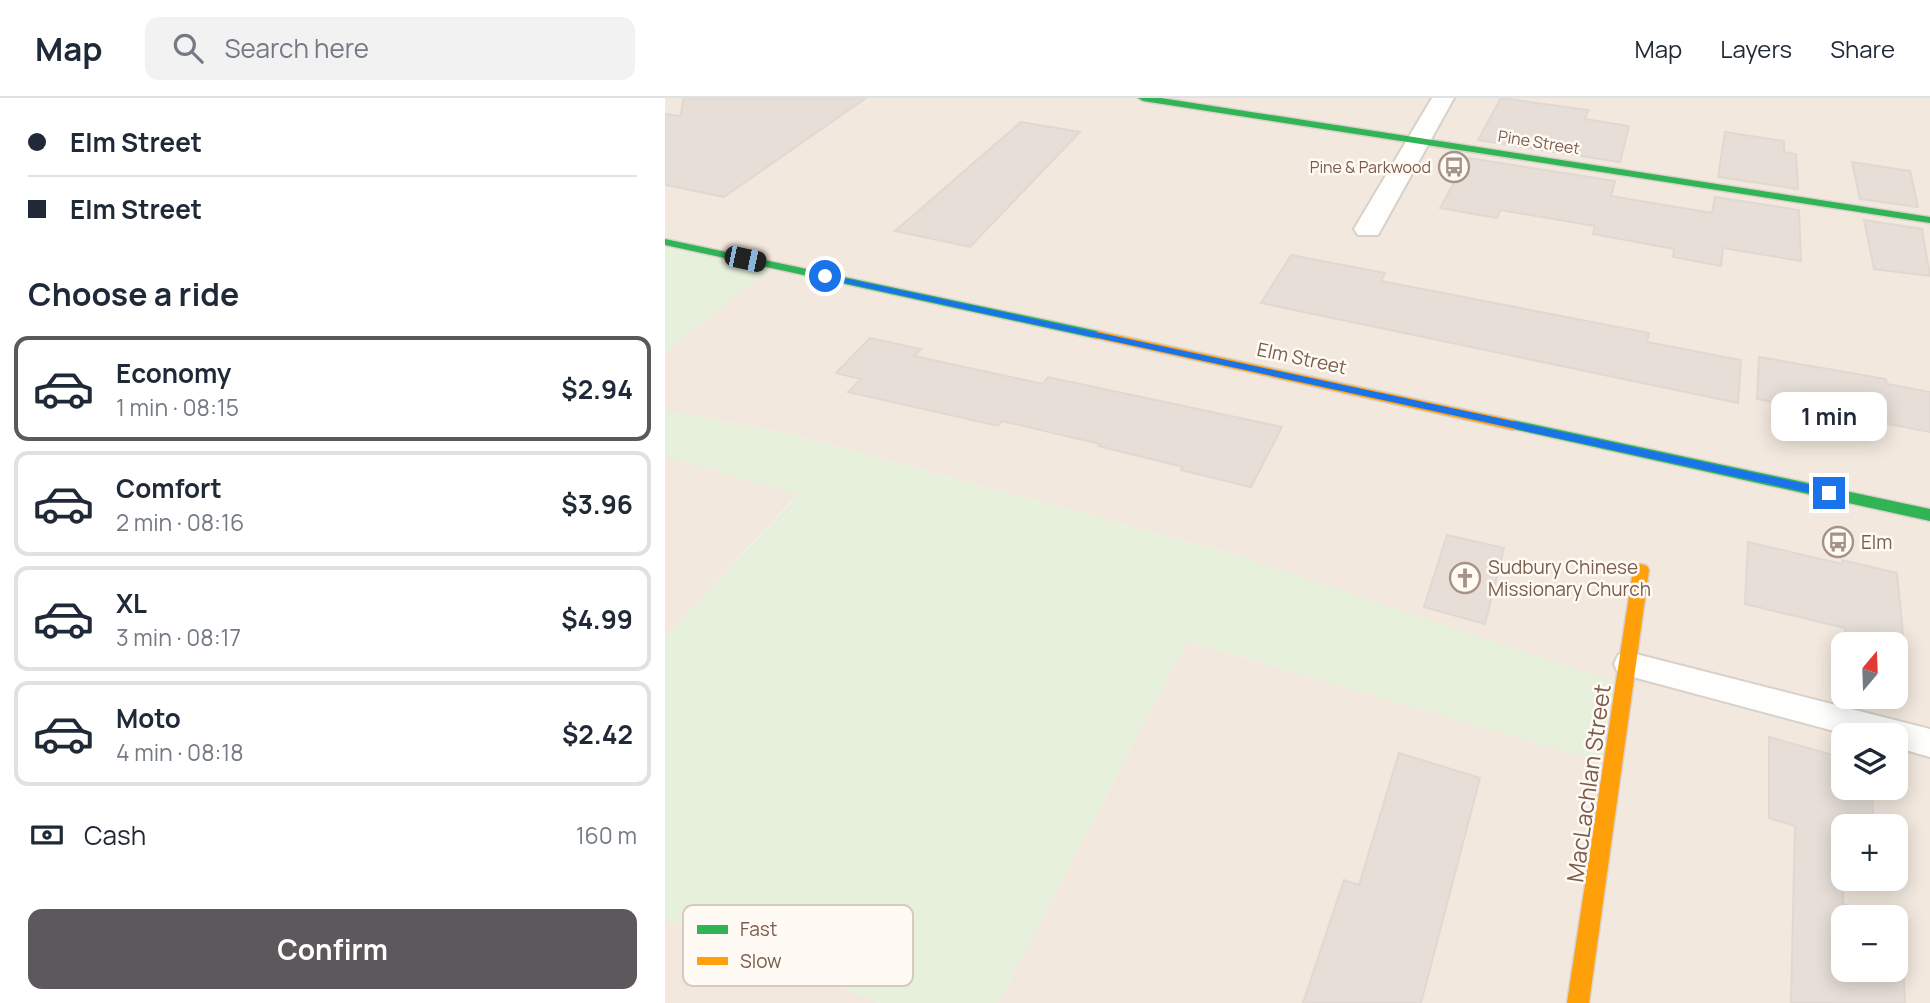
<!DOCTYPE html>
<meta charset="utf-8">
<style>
:root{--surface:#fff;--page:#f2f2f3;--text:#1f2937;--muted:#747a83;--line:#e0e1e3;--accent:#5c585b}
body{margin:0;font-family:Manrope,sans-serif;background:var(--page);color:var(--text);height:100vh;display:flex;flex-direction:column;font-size:26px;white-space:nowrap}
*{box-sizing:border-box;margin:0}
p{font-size:23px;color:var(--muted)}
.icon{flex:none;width:38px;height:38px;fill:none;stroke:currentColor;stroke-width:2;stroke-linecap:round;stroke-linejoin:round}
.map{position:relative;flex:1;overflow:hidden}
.side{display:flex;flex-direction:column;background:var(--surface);width:665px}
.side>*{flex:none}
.guide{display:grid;align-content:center;height:154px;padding:0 28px;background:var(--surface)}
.needle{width:46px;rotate:19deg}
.fabs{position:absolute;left:1166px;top:534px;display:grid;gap:14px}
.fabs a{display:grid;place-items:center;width:77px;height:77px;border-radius:14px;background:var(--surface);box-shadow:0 4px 18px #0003;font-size:35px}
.end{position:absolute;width:32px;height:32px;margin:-16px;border:9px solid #1a73e8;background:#fff;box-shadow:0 0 0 4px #fff}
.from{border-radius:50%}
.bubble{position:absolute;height:49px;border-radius:14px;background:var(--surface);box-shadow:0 4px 18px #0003;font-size:23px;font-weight:700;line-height:49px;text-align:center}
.car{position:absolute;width:21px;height:42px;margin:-21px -10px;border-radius:9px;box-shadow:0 0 5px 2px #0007;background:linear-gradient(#222 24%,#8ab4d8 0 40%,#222 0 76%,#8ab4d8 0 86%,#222 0)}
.guide b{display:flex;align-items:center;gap:24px;height:66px;font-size:26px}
.guide b+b{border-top:2px solid var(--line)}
.guide i{width:18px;height:18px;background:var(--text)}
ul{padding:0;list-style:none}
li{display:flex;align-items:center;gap:21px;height:105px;margin:0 14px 10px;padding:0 14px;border:4px solid var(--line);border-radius:14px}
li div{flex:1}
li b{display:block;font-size:26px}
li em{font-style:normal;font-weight:700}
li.current{border-color:var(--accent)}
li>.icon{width:63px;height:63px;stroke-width:1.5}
h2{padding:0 28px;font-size:32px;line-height:84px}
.pay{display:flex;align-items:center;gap:18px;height:77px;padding:0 28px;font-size:26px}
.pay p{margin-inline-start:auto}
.button{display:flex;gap:14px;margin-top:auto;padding:14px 28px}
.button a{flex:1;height:80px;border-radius:14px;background:var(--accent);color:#fff;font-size:28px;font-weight:700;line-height:80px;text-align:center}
header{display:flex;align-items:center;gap:42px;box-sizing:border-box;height:98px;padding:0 35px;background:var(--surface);border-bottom:2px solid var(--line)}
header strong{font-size:33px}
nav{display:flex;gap:38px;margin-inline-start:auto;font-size:24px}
.search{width:490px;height:63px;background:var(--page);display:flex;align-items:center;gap:18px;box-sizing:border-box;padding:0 24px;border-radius:14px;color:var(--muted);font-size:26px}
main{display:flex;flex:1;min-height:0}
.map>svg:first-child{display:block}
.residential{fill:#f2e8de;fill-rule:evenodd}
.green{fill:#e7f0db}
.building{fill:#e6ded7;stroke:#e2d8d2;stroke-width:2}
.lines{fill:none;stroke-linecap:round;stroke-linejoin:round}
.lane-casing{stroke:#d7d1cb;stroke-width:4}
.street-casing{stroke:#d7d1cb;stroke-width:4}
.fast-casing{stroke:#d9d2cb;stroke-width:3}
.slow-casing{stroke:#d9d2cb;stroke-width:3}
.lane{fill:#fefefd;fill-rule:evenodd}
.street{fill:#fefefd;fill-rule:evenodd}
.fast{fill:#30b455;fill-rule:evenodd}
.slow{fill:#ff9f0a;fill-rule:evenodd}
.route{fill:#1a73e8}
.labels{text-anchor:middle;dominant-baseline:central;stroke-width:5;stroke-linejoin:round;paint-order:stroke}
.far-street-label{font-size:16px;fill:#7a5c4d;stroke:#fffaf3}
.far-poi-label{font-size:16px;fill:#7a5c4d;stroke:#fffaf3;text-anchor:end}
.street-label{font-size:19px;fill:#7a5c4d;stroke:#fffaf3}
.poi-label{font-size:19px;fill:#7a5c4d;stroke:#fffaf3;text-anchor:start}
.near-street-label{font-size:23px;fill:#7a5c4d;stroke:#fffaf3}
.key{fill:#fffaf3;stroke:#d7cbc1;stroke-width:2}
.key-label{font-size:19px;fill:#7a5c4d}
</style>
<header>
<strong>Map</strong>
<div class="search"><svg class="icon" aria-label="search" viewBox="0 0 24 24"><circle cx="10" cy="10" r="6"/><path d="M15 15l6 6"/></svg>Search here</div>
<nav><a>Map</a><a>Layers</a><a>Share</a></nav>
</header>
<main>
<section class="side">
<div class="guide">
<b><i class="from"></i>Elm Street</b>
<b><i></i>Elm Street</b>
</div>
<h2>Choose a ride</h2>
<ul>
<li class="current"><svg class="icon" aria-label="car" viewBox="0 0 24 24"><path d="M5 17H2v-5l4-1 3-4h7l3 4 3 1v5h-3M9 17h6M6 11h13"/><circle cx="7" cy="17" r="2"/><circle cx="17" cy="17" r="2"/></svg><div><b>Economy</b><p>1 min · 08:15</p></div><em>$2.94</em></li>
<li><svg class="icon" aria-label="car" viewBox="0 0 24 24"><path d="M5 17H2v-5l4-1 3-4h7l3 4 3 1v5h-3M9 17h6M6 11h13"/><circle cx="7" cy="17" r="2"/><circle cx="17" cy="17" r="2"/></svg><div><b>Comfort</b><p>2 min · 08:16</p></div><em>$3.96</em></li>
<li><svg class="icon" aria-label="car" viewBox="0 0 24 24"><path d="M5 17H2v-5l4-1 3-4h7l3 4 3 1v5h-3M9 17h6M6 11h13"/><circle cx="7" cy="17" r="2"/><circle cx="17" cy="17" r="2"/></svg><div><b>XL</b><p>3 min · 08:17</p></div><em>$4.99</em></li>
<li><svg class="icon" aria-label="car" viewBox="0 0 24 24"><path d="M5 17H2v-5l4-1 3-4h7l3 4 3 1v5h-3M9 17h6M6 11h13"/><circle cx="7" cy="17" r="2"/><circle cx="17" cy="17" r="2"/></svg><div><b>Moto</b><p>4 min · 08:18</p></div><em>$2.42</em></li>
</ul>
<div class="pay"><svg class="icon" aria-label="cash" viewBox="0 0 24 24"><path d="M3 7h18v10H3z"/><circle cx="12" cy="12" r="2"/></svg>Cash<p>160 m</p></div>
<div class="button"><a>Confirm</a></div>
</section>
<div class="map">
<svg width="1265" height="905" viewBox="0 0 1265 905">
<rect width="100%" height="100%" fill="#f9f5f0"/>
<!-- residential -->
<g class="residential">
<path d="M0,0H1265V905H333L522,543L938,664L575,458L122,335L0,313V255L106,169L0,145ZM1178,546H1230V598H1178ZM1178,637H1230V690H1178ZM1178,728H1230V780H1178ZM1178,819H1230V872H1178Z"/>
<path d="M0,358L133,396L0,539Z"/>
<path d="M0,822L216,905H0Z"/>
</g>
<!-- green -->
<g class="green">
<path d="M0,145L107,169L0,255Z"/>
<path d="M0,313L122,335L575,458L953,585L939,665L522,543L333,905H216L0,822V539L133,397L0,358Z"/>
</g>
<!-- building -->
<g class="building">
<path d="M18,0H201L59,99L0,87V16L16,18Z"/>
<path d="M836,0L923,12L920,21L964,28L955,64L813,42Z"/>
<path d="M356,24L415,34L305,149L230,133Z"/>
<path d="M1060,34L1119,43V54L1131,56L1133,91L1053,79Z"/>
<path d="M803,60L950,83L946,98L1047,115L1050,99L1134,112L1136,163L1058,150L1056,168L1008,159L1009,151L928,136L930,128L835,112L832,120L775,110Z"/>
<path d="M1187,64L1245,73L1253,109L1195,101Z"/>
<path d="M1199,122L1257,131L1265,178L1209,171Z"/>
<path d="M626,157L720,175L716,183L984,235L982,244L1076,262L1073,305L596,205Z"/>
<path d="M205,240L256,251L249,258L378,286L383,279L617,329L586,389L516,372L518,369L433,348L435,346L337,323L333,328L183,294L196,281L171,275Z"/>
<path d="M1094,259L1221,281L1222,286L1265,294V334L1092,301Z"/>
<path d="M782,437L839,450L820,526L759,509Z"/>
<path d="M1083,444L1177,466V462L1232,475L1239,546H1181L1180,530L1080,506Z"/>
<path d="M1104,639L1178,660V690H1207L1208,728H1178V806L1218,819H1178V872H1230V823L1236,825L1240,905H1126L1130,728L1104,720Z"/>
<path d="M734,655L815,680L756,905H638L679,782L694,787Z"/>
</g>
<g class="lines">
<!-- lane casing -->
<g class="lane-casing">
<path id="lane" d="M963,554L1265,631V659L1230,649V637H1184L953,575L949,566L953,557Z"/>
</g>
<!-- street casing -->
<g class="street-casing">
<path id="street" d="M767,0H789L713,137H693L689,131Z"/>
</g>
<!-- fast casing -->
<g class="fast-casing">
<g id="fast">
<path d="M473,0H496L1265,119V125L478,3Z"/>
<path d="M0,141L433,233L439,237L433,241L0,147Z"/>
<path d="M848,322L1265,411V423L843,330L841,327Z"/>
</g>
</g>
<!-- slow casing -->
<g class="slow-casing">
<g id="slow">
<path d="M433,233L848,322L855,327L848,332L429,240L427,237Z"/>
<path d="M976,466L982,468L984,472L924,905H902L968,472L970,468Z"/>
</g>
</g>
<!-- lane -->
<use href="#lane" class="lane"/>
<!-- street -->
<use href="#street" class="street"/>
<!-- fast -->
<use href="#fast" class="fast"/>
<!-- slow -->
<use href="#slow" class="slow"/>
</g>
<!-- route -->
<path class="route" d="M160,176L1164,391L1170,395L1164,399L157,180Z"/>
<!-- icons -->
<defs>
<g id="bus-ring" transform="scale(1.575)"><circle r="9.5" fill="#fffaf3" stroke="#a69286" stroke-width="1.5"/><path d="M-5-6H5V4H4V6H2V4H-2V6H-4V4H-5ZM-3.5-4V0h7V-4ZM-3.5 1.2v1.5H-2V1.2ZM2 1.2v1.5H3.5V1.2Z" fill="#a69286"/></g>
<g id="church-ring" transform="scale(1.575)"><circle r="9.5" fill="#fffaf3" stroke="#a69286" stroke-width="1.5"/><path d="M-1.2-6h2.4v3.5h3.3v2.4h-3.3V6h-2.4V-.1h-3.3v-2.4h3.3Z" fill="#a69286"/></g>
</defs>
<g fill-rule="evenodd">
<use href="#bus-ring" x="789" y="69"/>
<use href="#bus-ring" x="1173" y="444"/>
<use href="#church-ring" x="800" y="480"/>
</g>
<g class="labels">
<!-- far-street labels -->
<g class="far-street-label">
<text transform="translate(874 44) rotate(9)">Pine Street</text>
</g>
<!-- far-poi labels -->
<g class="far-poi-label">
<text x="766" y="69">Pine &amp; Parkwood</text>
</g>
<!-- street labels -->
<g class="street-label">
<text transform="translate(637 260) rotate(12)">Elm Street</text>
</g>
<!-- poi labels -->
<g class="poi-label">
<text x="1196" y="444">Elm</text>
<text x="823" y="469">Sudbury Chinese<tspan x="823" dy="22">Missionary Church</tspan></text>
</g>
<!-- near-street labels -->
<g class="near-street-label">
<text transform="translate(923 685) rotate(-82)">MacLachlan Street</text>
</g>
</g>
<!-- legend -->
<rect x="18" y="807" width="230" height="81" rx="10" class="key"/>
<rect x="32" y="827" width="31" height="9" fill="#30b455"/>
<rect x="32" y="859" width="31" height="8" fill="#ff9f0a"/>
<g class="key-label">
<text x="75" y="838">Fast</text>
<text x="75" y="870">Slow</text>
</g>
</svg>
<div class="fabs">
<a><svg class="needle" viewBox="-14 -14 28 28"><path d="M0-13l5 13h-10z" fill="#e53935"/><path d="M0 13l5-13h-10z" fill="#747a83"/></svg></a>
<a><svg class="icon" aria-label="layers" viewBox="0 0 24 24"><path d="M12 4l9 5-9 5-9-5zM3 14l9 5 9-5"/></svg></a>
<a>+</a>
<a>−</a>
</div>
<i class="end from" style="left:160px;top:178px"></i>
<i class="end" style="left:1164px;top:395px"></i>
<div class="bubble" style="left:1106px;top:294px;width:116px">1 min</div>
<i class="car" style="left:80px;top:161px;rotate:102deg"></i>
</div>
</main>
